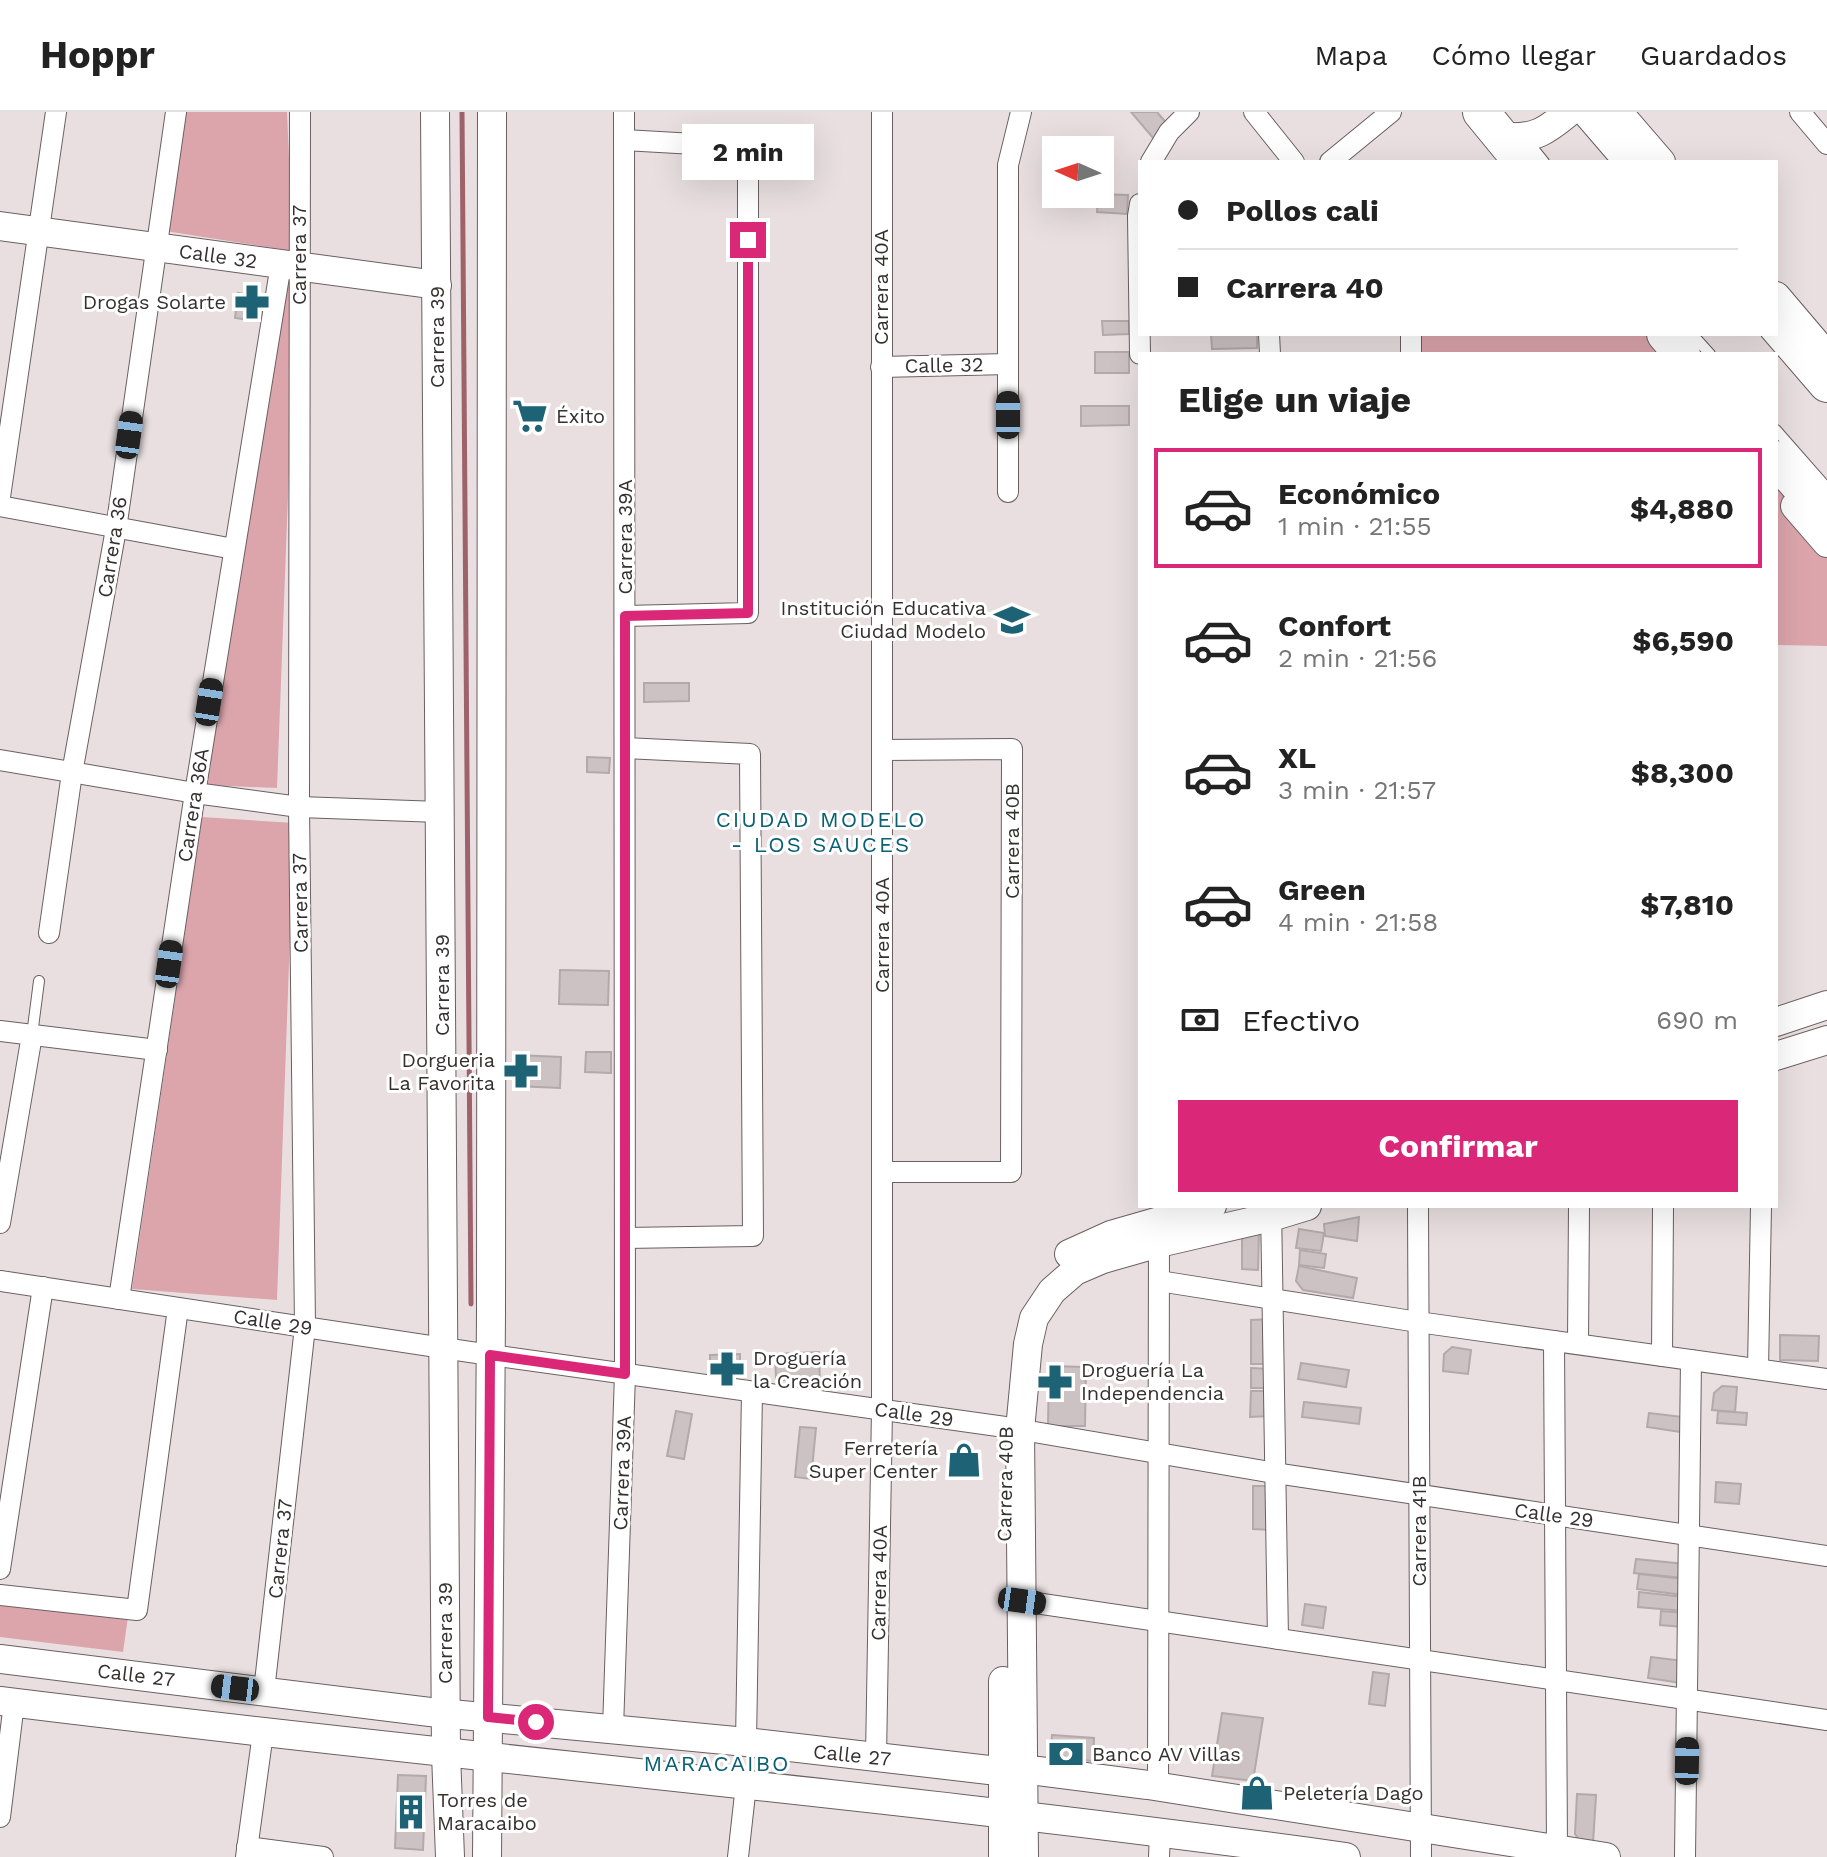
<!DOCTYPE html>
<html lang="es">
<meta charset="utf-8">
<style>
:root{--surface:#fff;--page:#f2f2f2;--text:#222;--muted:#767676;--line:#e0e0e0;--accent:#db2777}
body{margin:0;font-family:"Work Sans",sans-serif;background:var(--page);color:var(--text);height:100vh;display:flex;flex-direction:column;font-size:30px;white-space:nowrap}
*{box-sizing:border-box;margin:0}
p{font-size:26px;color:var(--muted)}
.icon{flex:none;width:44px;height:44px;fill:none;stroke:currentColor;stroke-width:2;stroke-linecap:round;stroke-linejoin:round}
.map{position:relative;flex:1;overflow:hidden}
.details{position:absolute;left:1138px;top:240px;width:640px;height:856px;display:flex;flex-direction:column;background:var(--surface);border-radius:0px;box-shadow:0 8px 32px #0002}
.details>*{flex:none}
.top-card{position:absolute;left:1138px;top:48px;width:640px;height:176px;border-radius:0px;box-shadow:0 8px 32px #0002;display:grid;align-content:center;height:176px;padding:0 40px;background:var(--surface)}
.needle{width:52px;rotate:273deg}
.buttons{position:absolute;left:1042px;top:24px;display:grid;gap:16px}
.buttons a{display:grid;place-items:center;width:72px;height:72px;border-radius:0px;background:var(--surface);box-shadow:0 8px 32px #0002;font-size:40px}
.end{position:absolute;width:36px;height:36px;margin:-18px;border:10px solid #db2777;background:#fff;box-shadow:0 0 0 4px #fff}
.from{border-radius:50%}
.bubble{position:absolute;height:56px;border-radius:0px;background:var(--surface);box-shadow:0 8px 32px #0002;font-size:26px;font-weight:700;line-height:56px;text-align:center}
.car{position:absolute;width:24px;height:48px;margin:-24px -12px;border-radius:10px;box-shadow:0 0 6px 2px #0007;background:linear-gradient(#222 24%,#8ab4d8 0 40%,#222 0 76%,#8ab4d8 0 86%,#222 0)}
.top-card b{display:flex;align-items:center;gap:28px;height:76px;font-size:30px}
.top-card b+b{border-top:2px solid var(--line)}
.top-card i{width:20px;height:20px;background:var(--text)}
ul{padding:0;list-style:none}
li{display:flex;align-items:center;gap:24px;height:120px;margin:0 16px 12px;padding:0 24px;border:4px solid transparent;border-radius:0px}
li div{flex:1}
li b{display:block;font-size:30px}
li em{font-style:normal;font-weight:700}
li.selected{border-color:var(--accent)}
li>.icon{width:72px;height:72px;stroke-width:1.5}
h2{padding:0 40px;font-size:36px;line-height:96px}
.pay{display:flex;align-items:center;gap:20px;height:88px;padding:0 40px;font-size:30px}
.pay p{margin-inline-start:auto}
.primary-button{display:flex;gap:16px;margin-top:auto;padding:16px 40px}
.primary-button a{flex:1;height:92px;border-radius:0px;background:var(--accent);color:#fff;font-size:32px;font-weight:700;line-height:92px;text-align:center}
header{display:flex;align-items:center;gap:48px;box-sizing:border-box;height:112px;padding:0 40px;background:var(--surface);border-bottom:2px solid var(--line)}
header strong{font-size:38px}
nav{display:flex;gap:44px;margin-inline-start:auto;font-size:28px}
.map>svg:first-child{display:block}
.green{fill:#dca5ac}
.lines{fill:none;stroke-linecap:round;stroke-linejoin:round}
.stream{stroke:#9e626b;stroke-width:5}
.building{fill:#ccc2c3;stroke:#b3a9aa;stroke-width:2}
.lane-casing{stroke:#6a6061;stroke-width:12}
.street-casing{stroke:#6a6061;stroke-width:22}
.secondary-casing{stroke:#6a6061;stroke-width:30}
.highway-casing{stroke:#6a6061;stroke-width:38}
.lane{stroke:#fff;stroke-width:10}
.street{stroke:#fff;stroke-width:20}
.secondary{stroke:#fff;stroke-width:28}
.highway{stroke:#fff;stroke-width:36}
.route{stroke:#db2777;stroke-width:10}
.labels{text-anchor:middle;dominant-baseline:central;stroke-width:6;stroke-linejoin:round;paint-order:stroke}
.street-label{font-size:20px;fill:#343030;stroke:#fff}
.poi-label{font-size:20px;fill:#343030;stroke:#fff;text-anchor:start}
.neighbourhood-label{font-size:22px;letter-spacing:2px;fill:#0a6075;stroke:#fff}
</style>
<header>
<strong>Hoppr</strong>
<nav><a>Mapa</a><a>Cómo llegar</a><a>Guardados</a></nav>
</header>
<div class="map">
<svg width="1827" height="1745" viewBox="0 0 1827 1745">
<rect width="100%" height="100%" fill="#e9dfe0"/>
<!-- green -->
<g class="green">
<path d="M184,0H287L293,139L165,119Z"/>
<path d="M284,170L296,171L277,676L204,673Z"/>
<path d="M1411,222H1647L1665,242H1411Z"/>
<path d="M1776,372L1827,431V534L1776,533Z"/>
<path d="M202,705L294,711L277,1188L132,1177Z"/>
<path d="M0,1490L128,1505L123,1540L0,1525Z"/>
</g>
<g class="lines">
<!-- stream -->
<path class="stream" d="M462,0L471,1192"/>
</g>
<!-- building -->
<g class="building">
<path d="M1131,0H1157L1169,14L1154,27Z"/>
<path d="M1098,82L1128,83L1127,102L1097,100Z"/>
<path d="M238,181L260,184L256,209L235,206Z"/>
<path d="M1102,209H1129V222L1103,223Z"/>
<path d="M1211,222H1257V236L1212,237Z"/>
<rect x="1095" y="240" width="34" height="21"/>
<path d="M1081,294H1129V313L1081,314Z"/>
<path d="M644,571H689V589L644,590Z"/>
<path d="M587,645L610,646L609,661L587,660Z"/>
<path d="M560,858L609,859L608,893L559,892Z"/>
<path d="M586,940H611V961L585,960Z"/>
<path d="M516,943L561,945L560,976L515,974Z"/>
<path d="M1359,1105L1357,1129L1325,1124L1324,1112Z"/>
<path d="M1299,1117L1324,1121L1321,1139L1296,1136Z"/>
<path d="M1242,1121H1259L1258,1158L1242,1157Z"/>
<path d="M1300,1138L1326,1142L1324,1156L1299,1153Z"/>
<path d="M1299,1154L1357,1166L1353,1186L1303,1178L1296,1169Z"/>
<path d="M1271,1207V1252H1251V1208Z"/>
<path d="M1780,1223L1819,1224L1818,1249L1780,1248Z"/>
<path d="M1452,1235L1471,1238L1468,1262L1443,1259L1444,1242Z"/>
<path d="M819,1240L820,1272L776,1267L775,1242Z"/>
<path d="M740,1242V1262H710V1243Z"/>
<path d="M1301,1251L1349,1258L1346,1275L1298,1267Z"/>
<path d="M1049,1254L1086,1255L1085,1314H1048Z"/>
<path d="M1251,1256L1270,1257V1276H1251Z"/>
<path d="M1722,1274L1737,1275L1735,1300L1712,1298L1714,1281Z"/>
<path d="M1251,1279H1269V1304L1250,1305Z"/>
<path d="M1304,1290L1361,1296L1359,1312L1302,1305Z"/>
<path d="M676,1299L692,1302L684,1347L667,1344Z"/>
<path d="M1718,1299L1747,1301L1746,1313L1717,1311Z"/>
<path d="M1649,1301L1683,1305L1681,1320L1647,1315Z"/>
<path d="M800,1315L816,1316L811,1367L795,1365Z"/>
<path d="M1716,1370L1741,1372L1739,1392L1715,1390Z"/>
<path d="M1253,1374H1271V1418L1253,1417Z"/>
<path d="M1636,1447L1685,1452L1684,1466L1634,1461Z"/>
<path d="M1639,1462L1684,1467L1683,1483L1637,1477Z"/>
<path d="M1639,1480L1684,1485L1683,1499L1638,1495Z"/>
<path d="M1305,1492L1326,1495L1323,1516L1302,1513Z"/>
<path d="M1661,1499L1685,1501L1683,1515L1660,1513Z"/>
<path d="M1651,1545L1684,1549L1681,1571L1648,1566Z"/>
<path d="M1373,1560L1389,1562L1385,1594L1369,1592Z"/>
<path d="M1222,1601L1263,1606L1253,1669L1212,1664Z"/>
<path d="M1052,1623L1094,1626L1093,1649L1050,1646Z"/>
<path d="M398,1663L426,1664L423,1738L395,1736Z"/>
<path d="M1577,1682L1596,1683L1593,1731L1580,1729L1575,1722Z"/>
</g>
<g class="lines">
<!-- lane casing -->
<g class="lane-casing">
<g id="lane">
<path d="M1532,35L1544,50"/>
<path d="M1692,222L1710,242"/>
<path d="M1776,318L1827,376"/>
<path d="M32,923L39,869"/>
</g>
</g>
<!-- street casing -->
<g class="street-casing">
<g id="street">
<path d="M1254,0L1294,50"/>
<path d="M1800,0L1827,32"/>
<path d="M624,28L748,35V501L625,504"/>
<path d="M1151,50L1169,20L1189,0"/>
<path d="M1330,50L1391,0"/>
<path d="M1140,92L1138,104L1140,242"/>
<path d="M1269,222L1270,242"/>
<path d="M1411,242V222"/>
<path d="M881,255L1008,252"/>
<path d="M1008,380V53L1021,0"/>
<path d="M0,385L56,0"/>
<path d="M0,394L234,437"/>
<path d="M625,636L750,642L753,1124L625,1126"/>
<path d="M882,638L1012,637V647L1011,1060H882"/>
<path d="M0,648L195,681L299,695L440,700"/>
<path d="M49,821L72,661L116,417L176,0"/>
<path d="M0,919L157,938"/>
<path d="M1271,1094L1278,1527"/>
<path d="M1418,1094L1421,1745"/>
<path d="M0,1111L32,923"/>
<path d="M0,1169L470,1240L1005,1315L1275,1361L1827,1444"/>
<path d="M1159,1169L1418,1210L1827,1267"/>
<path d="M119,1187L195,681L281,152"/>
<path d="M1554,1229L1557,1737"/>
<path d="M1578,1232L1579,1094"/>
<path d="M1662,1244L1663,1094"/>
<path d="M1758,1257L1761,1094"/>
<path d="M0,1457L43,1175"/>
<path d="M0,1483L137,1498L178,1196"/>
<path d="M1022,1489L1827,1608"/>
<path d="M264,1579L305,1215L299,695L300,0"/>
<path d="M613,1617L625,1262L624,0"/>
<path d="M746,1630L752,1280"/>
<path d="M876,1645L882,1298V0"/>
<path d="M1158,1675L1159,1119"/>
<path d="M0,1705L14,1591"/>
<path d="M247,1735L323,1745"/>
<path d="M246,1745L263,1621"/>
<path d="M738,1745L746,1673"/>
<path d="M1159,1745L1160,1721"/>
<path d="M1685,1745L1691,1248"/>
</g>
</g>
<!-- secondary casing -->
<g class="secondary-casing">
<g id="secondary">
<path d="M435,0L446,1642L450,1745"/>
<path d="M1618,0L1661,50"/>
<path d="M1503,25C1535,27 1545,20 1569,0"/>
<path d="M0,114L437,173"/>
<path d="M1776,184L1827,244"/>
<path d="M1795,394L1827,431"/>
<path d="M1776,910L1827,893"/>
<path d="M1776,944L1827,928"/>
<path d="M1069,1142L1111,1123L1212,1094"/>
<path d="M0,1547L430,1600L746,1630L989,1658L1038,1659L1148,1673L1606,1745"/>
<path d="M0,1589C448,1645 898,1683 1346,1745"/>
<path d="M487,1745L491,1201L492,0"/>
<path d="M1003,1745V1569"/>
<path d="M1024,1745L1020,1318L1028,1232L1034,1206L1052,1179L1075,1159L1103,1147L1159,1131L1271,1105L1307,1094"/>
</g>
</g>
<!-- highway casing -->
<g class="highway-casing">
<g id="highway">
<path d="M1481,0L1522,50"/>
<path d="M1591,0L1634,50"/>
<path d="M1776,213L1827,272"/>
<path d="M1665,222L1682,242"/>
<path d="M1776,347L1827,406"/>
</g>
</g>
<!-- lane -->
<use href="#lane" class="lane"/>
<!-- street -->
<use href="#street" class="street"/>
<!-- secondary -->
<use href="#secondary" class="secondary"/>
<!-- highway -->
<use href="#highway" class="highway"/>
</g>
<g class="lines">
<!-- route -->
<path class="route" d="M536,1610L488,1605L490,1243L625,1262V504L748,501V128"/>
</g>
<!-- icons -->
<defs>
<g id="pharmacy-bare" transform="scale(2.76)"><path d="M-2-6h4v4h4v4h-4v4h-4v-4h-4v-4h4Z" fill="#1e6275" stroke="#fff" stroke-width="2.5" paint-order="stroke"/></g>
<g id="supermarket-bare" transform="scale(2.76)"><path d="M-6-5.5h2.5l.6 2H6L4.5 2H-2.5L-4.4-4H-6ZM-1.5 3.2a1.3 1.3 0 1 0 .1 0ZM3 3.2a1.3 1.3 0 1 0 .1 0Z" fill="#1e6275" stroke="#fff" stroke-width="2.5" paint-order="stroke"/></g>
<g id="school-bare" transform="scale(2.76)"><path d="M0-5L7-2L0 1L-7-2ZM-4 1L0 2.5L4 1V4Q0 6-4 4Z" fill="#1e6275" stroke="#fff" stroke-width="2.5" paint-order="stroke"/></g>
<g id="shop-bare" transform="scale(2.76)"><path d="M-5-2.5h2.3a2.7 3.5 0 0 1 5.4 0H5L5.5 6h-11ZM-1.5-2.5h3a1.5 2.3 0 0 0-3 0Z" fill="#1e6275" stroke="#fff" stroke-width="2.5" paint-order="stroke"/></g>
<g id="bank-bare" transform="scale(2.76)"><path d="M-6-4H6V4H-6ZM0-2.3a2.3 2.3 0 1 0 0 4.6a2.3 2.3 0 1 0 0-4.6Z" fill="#1e6275" stroke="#fff" stroke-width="2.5" paint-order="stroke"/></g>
<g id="building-bare" transform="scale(2.76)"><path d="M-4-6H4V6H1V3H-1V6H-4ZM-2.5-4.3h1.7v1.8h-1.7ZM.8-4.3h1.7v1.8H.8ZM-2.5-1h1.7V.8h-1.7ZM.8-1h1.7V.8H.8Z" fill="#1e6275" stroke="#fff" stroke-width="2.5" paint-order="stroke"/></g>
</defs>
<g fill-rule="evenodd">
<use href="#pharmacy-bare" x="252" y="190"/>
<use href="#supermarket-bare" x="530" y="304"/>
<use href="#school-bare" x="1012" y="508"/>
<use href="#pharmacy-bare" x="521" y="959"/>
<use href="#pharmacy-bare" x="727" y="1257"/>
<use href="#pharmacy-bare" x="1055" y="1270"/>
<use href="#shop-bare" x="964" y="1348"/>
<use href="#bank-bare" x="1066" y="1642"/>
<use href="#shop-bare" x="1257" y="1681"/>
<use href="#building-bare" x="411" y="1700"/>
</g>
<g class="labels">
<!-- street labels -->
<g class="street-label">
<text transform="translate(299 143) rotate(-90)">Carrera 37</text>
<text transform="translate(218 144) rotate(8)">Calle 32</text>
<text transform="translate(881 175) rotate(-90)">Carrera 40A</text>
<text transform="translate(437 225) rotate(-90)">Carrera 39</text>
<text transform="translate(944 253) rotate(-1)">Calle 32</text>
<text transform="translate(625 425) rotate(-90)">Carrera 39A</text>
<text transform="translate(112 435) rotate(-81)">Carrera 36</text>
<text transform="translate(193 693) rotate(-81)">Carrera 36A</text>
<text transform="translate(1012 729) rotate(-90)">Carrera 40B</text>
<text transform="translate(300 791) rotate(-91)">Carrera 37</text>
<text transform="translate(882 823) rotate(-90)">Carrera 40A</text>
<text transform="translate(442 873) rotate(-90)">Carrera 39</text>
<text transform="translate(273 1210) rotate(9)">Calle 29</text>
<text transform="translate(914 1302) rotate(8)">Calle 29</text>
<text transform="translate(622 1361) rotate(-88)">Carrera 39A</text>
<text transform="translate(1005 1372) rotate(-89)">Carrera 40B</text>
<text transform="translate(1554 1403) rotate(8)">Calle 29</text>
<text transform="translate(1419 1419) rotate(-90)">Carrera 41B</text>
<text transform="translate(280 1437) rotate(-84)">Carrera 37</text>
<text transform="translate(879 1471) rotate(-89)">Carrera 40A</text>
<text transform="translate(445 1521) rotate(-90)">Carrera 39</text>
<text transform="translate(136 1563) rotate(7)">Calle 27</text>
<text transform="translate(852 1643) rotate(6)">Calle 27</text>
</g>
<!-- poi labels -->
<g class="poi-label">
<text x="226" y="190" text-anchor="end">Drogas Solarte</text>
<text x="556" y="304">Éxito</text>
<text x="986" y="496" text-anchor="end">Institución Educativa<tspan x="986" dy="23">Ciudad Modelo</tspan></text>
<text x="495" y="948" text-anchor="end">Dorgueria<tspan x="495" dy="23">La Favorita</tspan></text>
<text x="753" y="1246">Droguería<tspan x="753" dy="23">la Creación</tspan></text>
<text x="1081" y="1258">Droguería La<tspan x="1081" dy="23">Independencia</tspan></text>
<text x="938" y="1336" text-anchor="end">Ferretería<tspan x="938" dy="23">Super Center</tspan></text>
<text x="1092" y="1642">Banco AV Villas</text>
<text x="1283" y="1681">Peletería Dago</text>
<text x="437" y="1688">Torres de<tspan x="437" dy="23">Maracaibo</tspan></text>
</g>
<!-- neighbourhood labels -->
<g class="neighbourhood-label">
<text x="821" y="707">CIUDAD MODELO<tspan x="821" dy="25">- LOS SAUCES</tspan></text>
<text x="717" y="1651">MARACAIBO</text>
</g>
</g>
</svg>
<div class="buttons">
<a><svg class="needle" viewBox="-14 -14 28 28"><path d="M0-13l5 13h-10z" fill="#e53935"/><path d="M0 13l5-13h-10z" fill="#767676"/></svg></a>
</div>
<i class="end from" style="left:536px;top:1610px"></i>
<i class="end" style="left:748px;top:128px"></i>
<div class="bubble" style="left:682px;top:12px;width:132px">2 min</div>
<i class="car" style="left:1008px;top:303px;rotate:0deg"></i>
<i class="car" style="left:129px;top:323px;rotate:8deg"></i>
<i class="car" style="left:209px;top:590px;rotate:9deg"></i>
<i class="car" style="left:169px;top:852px;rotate:8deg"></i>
<i class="car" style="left:1022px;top:1489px;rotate:98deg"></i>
<i class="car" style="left:235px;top:1576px;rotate:277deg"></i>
<i class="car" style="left:1687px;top:1649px;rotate:1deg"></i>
<div class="top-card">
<b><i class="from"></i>Pollos cali</b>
<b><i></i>Carrera 40</b>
</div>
<section class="details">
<h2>Elige un viaje</h2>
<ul>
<li class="selected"><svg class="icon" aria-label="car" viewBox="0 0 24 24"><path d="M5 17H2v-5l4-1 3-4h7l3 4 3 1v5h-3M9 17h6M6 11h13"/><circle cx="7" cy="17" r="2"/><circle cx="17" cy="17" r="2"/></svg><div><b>Económico</b><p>1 min · 21:55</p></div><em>$4,880</em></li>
<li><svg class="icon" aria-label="car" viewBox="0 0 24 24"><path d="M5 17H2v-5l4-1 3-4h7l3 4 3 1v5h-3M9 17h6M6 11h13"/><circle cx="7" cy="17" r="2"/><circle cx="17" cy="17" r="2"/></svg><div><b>Confort</b><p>2 min · 21:56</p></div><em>$6,590</em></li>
<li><svg class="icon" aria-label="car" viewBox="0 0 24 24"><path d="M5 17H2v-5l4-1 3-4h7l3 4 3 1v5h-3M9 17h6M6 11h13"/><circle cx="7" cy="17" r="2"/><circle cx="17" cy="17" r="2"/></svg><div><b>XL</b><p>3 min · 21:57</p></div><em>$8,300</em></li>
<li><svg class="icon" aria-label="car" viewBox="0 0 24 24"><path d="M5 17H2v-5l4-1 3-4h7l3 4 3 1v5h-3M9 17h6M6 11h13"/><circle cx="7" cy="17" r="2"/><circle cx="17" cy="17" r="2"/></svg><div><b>Green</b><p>4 min · 21:58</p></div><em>$7,810</em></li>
</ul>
<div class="pay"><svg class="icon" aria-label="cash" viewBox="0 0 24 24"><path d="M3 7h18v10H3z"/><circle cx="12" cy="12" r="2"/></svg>Efectivo<p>690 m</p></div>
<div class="primary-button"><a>Confirmar</a></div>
</section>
</div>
